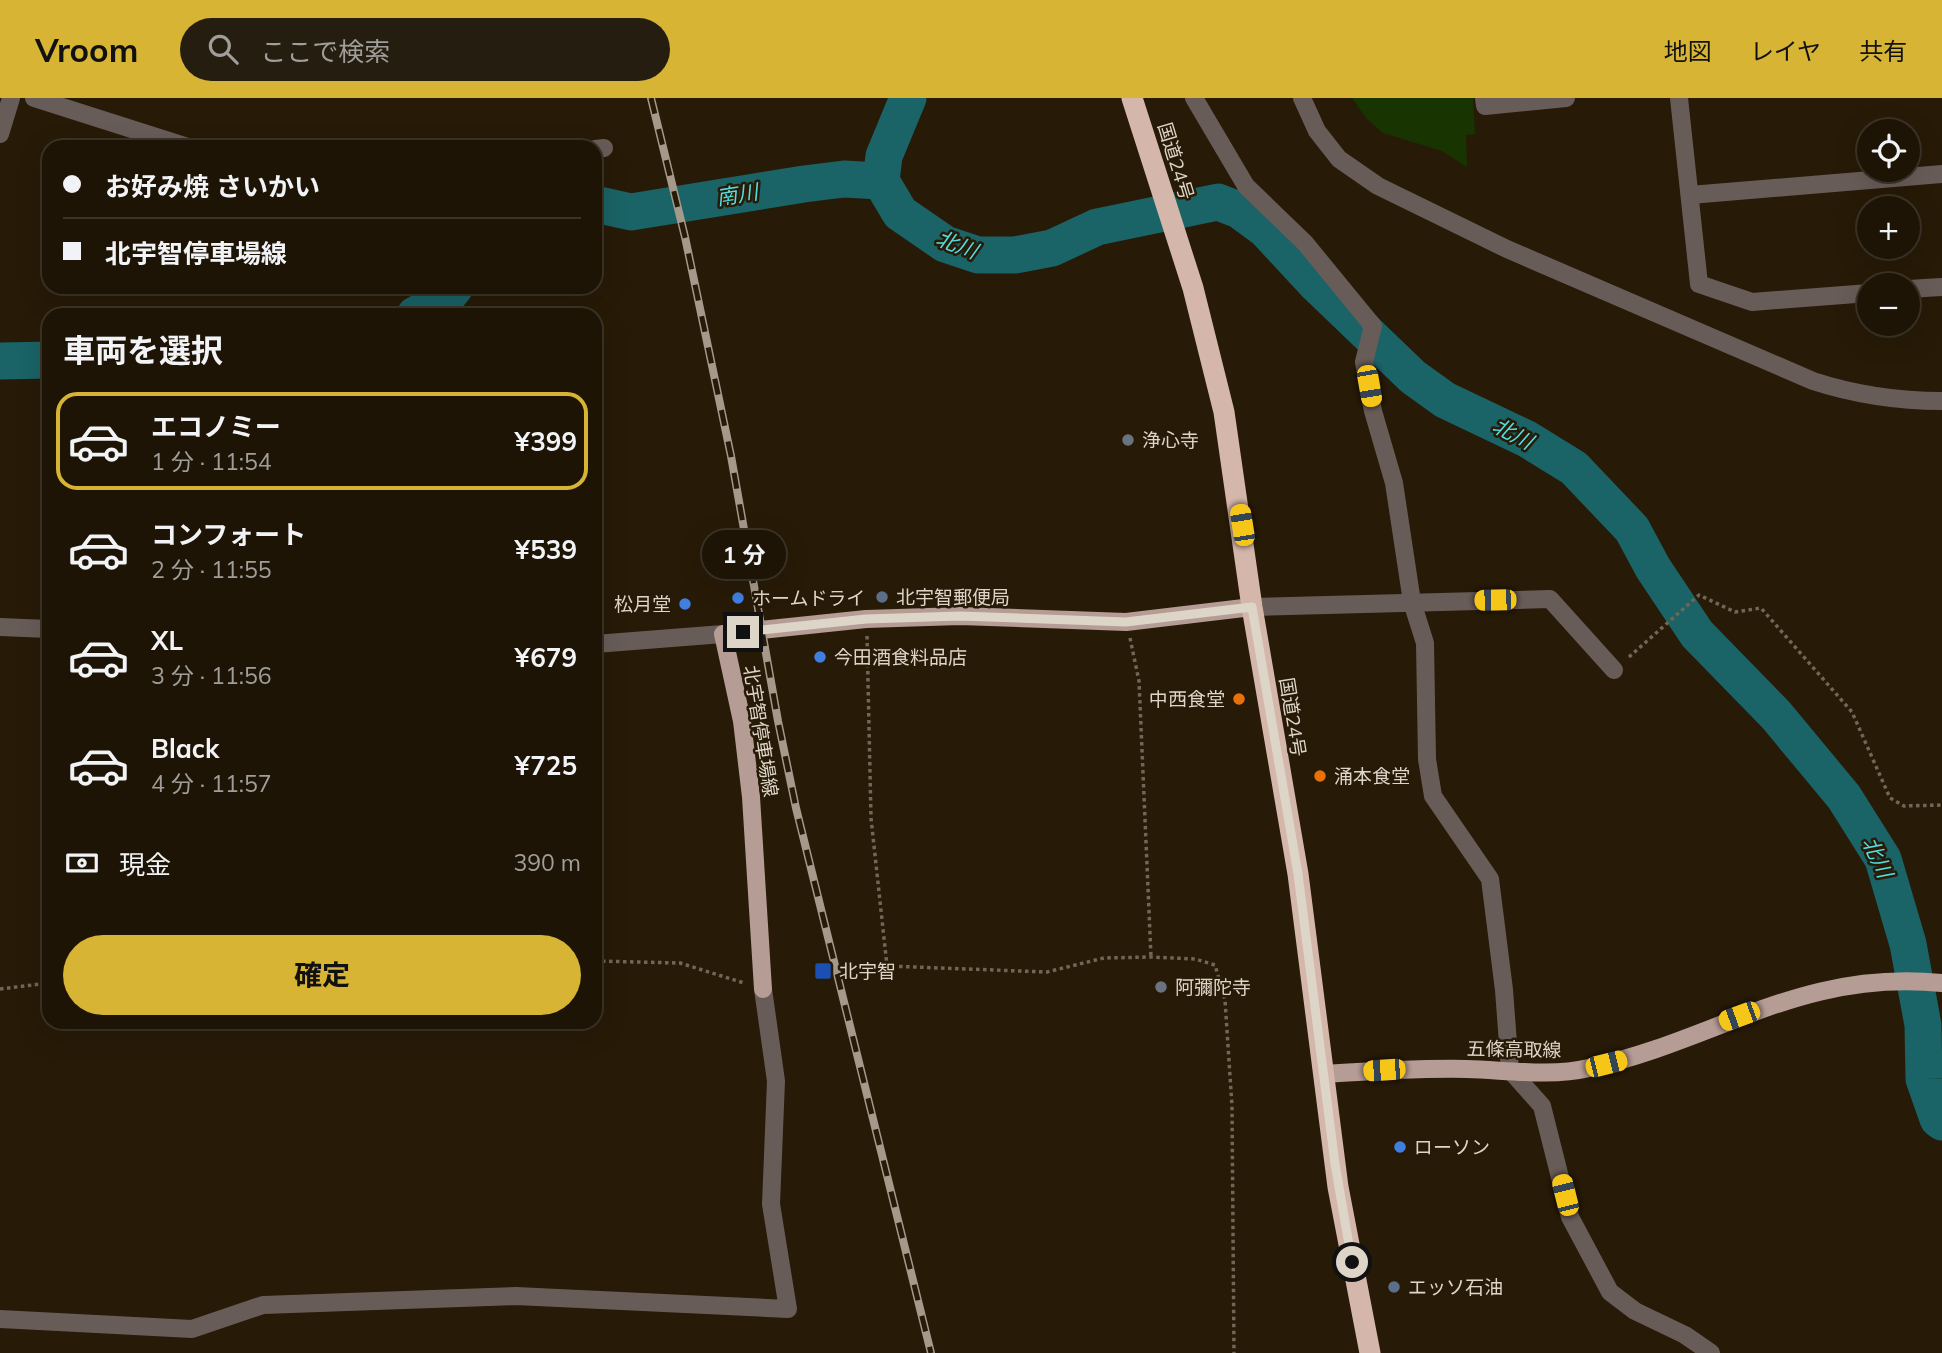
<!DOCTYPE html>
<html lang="ja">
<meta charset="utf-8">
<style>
:root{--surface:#1d1405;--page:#251d0f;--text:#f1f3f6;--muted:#a09e9a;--line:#3b3327;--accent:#d7b434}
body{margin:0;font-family:Mulish,"Noto Sans JP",sans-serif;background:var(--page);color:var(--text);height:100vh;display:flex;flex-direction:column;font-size:26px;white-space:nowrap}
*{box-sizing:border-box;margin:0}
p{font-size:23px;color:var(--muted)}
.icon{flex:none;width:38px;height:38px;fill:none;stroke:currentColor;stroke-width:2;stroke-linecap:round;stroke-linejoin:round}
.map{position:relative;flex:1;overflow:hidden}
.details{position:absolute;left:42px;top:210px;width:560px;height:721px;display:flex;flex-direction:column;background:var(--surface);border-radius:21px;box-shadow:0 7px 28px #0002,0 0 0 2px var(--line)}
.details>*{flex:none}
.top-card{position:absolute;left:42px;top:42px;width:560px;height:154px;border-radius:21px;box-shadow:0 7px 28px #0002,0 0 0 2px var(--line);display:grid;align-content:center;height:154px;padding:0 21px;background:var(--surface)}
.fabs{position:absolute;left:1857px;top:21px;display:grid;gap:14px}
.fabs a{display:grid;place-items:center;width:63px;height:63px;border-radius:50%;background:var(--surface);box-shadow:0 7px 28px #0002,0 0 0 2px var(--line);font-size:35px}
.end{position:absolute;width:32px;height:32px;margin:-16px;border:9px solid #ded5c9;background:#111;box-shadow:0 0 0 4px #111}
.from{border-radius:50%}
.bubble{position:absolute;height:49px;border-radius:24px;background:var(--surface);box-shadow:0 7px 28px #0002,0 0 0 2px var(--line);font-size:23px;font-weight:700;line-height:49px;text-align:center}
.car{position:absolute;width:21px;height:42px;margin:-21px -10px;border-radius:9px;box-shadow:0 0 5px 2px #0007;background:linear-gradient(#f5c518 24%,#345 0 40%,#f5c518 0 76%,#345 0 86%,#f5c518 0)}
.top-card b{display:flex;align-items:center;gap:24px;height:66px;font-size:26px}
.top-card b+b{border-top:2px solid var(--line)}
.top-card i{width:18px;height:18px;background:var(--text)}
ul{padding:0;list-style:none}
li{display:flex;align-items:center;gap:21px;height:98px;margin:0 14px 10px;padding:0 7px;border:4px solid transparent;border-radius:21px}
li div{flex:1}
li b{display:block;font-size:26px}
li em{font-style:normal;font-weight:700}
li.on{border-color:var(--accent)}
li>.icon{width:63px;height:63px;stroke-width:1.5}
h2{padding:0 21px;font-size:32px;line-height:84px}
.pay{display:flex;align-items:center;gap:18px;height:77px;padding:0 21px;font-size:26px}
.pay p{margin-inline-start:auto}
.button{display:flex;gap:14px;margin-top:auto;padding:14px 21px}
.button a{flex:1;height:80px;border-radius:42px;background:var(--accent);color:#111;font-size:28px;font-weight:700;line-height:80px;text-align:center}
header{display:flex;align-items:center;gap:42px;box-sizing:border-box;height:98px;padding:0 35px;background:var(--accent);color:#111}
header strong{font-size:33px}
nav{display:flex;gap:38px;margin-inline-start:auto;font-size:24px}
.search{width:490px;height:63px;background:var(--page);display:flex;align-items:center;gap:18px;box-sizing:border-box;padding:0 24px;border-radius:38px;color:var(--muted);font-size:26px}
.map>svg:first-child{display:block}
.green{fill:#183400}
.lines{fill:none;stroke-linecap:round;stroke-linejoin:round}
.river{stroke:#1a6366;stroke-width:37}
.path{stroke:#726656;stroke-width:3.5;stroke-dasharray:3.5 3.5;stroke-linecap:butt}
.minor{stroke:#685c58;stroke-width:18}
.major{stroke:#b59c94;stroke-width:18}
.highway{stroke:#d4b6ab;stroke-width:21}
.rail-casing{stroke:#a4998b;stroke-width:8}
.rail{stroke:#271a07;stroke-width:5;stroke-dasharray:16;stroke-linecap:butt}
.route{stroke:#ded5c9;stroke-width:9}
.worship-dot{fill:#6b7280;stroke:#271a07;stroke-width:2.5}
.service-dot{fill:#5c6f8a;stroke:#271a07;stroke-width:2.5}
.shop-dot{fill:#3f7fe0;stroke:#271a07;stroke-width:2.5}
.food-dot{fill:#e8710a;stroke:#271a07;stroke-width:2.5}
.transit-dot{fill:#1a4fb4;stroke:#271a07;stroke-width:2.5}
.labels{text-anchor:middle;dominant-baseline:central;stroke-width:5;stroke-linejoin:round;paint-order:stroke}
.street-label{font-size:19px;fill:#ded5c9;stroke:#271a07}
.poi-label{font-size:19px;fill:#ded5c9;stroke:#271a07;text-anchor:start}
.water-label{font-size:21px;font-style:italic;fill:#54dce1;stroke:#271a07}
</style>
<header>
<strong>Vroom</strong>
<div class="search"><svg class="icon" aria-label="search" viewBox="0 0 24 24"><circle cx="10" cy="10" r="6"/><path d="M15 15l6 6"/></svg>ここで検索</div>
<nav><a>地図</a><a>レイヤ</a><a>共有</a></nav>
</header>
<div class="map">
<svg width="1942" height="1255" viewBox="0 0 1942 1255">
<rect width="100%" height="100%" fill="#271a07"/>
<!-- green -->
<path class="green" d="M1352,0H1473L1475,36L1466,37L1467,69L1442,53L1383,35L1366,20Z"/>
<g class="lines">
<!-- river -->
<g class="river">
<path d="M908,0L884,58L881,83L900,115L945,146L978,157H1015L1052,150L1097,129L1218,104L1239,112L1265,131L1316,186L1413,279L1445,302L1527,341L1574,370L1632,431L1653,470L1697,536L1776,617L1844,699L1883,761L1908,846L1923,927L1924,981L1938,1021L1942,1024"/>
<path d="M595,106L631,114L804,86L844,81L881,83"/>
<path d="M415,217L446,200L455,189"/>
<path d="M0,263L49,262"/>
</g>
<!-- path -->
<g class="path">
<path d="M867,538L871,720L887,868L1047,874L1104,860L1151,859L1195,861L1215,867L1225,902L1232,1008L1234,1255"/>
<path d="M1130,540L1139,583L1151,859"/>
<path d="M1629,559L1699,497L1735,514L1761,510L1852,614L1890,700L1904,708L1942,707"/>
<path d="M595,863L680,865L744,885"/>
<path d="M0,891L49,885"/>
</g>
<!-- minor -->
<g class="minor">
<path d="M34,0L188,49"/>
<path d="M1194,0L1246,88L1305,145L1373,228L1364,264L1373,313L1394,385L1412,504L1425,545L1427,661L1433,698L1490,781L1504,892L1510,972L1542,1008L1570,1119L1610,1194L1635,1213L1685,1237L1711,1255"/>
<path d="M1302,0L1317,33L1339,61L1378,88L1507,151L1813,283C1856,297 1897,303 1942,303"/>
<path d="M1484,0L1485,8L1566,0"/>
<path d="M1679,0L1699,186L1752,204L1869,195"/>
<path d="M0,36L11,0"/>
<path d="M595,51L604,50"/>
<path d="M1690,97L1942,76"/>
<path d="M1908,191L1941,189"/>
<path d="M1252,509L1550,501L1614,572"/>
<path d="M0,529L49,531"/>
<path d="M595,546L723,536"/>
<path d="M0,1221L192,1231L263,1207L516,1198L788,1211L771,1106L776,983L763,891"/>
</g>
<!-- major -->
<g class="major">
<path d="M763,891L751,699L742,623L723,536L866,521L960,518L1126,524L1252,509"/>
<path d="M1324,976C1371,973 1419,970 1467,971C1506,972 1551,979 1589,970C1718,942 1800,871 1942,885"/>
</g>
<!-- highway -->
<path class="highway" d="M1132,0L1193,190L1224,314L1252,509L1298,776L1338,1089L1370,1255"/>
<!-- rail casing -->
<g class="rail-casing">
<path id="rail" d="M651,0L685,139L731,358L778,623L796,710L931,1255"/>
</g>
<!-- rail -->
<use href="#rail" class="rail"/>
</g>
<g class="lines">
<!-- route -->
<path class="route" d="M743,534L866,521L960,518L1126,524L1252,509L1298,776L1335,1066L1352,1164"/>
</g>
<!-- markers -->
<g class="worship-dot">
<circle cx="1128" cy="342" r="7"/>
<circle cx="1161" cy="889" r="7"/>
</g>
<g class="service-dot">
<circle cx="882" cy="499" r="7"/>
<circle cx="1394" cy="1189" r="7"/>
</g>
<g class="shop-dot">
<circle cx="738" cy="500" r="7"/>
<circle cx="685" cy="506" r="7"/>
<circle cx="820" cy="559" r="7"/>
<circle cx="1400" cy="1049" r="7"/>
</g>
<g class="food-dot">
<circle cx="1239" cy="601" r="7"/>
<circle cx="1320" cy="678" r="7"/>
</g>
<rect class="transit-dot" x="814" y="864" width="18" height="18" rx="3.5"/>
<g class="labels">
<!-- street labels -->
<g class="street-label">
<text transform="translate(1176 63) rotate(73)">国道24号</text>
<text transform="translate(1293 619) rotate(81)">国道24号</text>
<text transform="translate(761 633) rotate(81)">北宇智停車場線</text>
<text transform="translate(1514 951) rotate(1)">五條高取線</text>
</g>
<!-- poi labels -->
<g class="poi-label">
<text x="1142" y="342">浄心寺</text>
<text x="896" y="499">北宇智郵便局</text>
<text x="752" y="500">ホームドライ</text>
<text x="671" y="506" text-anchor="end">松月堂</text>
<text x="834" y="559">今田酒食料品店</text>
<text x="1225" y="601" text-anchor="end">中西食堂</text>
<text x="1334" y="678">涌本食堂</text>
<text x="839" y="873">北宇智</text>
<text x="1175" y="889">阿彌陀寺</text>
<text x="1414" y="1049">ローソン</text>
<text x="1408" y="1189">エッソ石油</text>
</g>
<!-- water labels -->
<g class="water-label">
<text transform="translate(737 96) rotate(-9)">南川</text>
<text transform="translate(957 146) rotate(21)">北川</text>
<text transform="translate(1513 335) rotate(27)">北川</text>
<text transform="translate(1878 759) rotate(65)">北川</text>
</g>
</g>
</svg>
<div class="fabs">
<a><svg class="icon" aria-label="locate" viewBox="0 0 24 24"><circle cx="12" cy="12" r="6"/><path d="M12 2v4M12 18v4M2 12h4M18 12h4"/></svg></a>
<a>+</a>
<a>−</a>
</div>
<i class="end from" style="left:1352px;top:1164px"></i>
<i class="end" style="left:743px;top:534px"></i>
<div class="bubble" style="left:702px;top:432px;width:84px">1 分</div>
<i class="car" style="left:1369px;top:288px;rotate:170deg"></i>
<i class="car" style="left:1242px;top:427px;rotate:351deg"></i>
<i class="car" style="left:1495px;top:502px;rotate:269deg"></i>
<i class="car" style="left:1739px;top:918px;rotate:250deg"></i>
<i class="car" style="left:1606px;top:966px;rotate:76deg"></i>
<i class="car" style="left:1384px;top:972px;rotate:266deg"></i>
<i class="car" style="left:1565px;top:1097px;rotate:346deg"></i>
<div class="top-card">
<b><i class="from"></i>お好み焼 さいかい</b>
<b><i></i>北宇智停車場線</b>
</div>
<section class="details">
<h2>車両を選択</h2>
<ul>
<li class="on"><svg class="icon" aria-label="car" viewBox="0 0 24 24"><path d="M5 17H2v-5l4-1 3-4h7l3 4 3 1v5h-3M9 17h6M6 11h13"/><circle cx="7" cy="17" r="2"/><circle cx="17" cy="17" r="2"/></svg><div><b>エコノミー</b><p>1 分 · 11:54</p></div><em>¥399</em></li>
<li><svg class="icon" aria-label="car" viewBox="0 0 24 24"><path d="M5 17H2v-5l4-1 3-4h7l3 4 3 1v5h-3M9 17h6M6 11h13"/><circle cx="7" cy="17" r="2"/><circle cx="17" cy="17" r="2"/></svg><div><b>コンフォート</b><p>2 分 · 11:55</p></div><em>¥539</em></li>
<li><svg class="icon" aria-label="car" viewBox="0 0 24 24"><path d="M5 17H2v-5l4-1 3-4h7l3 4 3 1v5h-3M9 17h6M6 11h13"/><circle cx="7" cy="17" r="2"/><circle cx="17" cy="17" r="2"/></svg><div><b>XL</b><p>3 分 · 11:56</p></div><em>¥679</em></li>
<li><svg class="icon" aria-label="car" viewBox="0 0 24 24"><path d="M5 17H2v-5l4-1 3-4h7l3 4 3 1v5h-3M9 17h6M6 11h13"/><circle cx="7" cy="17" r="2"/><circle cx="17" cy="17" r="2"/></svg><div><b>Black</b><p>4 分 · 11:57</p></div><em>¥725</em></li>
</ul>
<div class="pay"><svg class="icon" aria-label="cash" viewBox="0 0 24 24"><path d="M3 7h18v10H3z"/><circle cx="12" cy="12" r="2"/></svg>現金<p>390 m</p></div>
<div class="button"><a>確定</a></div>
</section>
</div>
